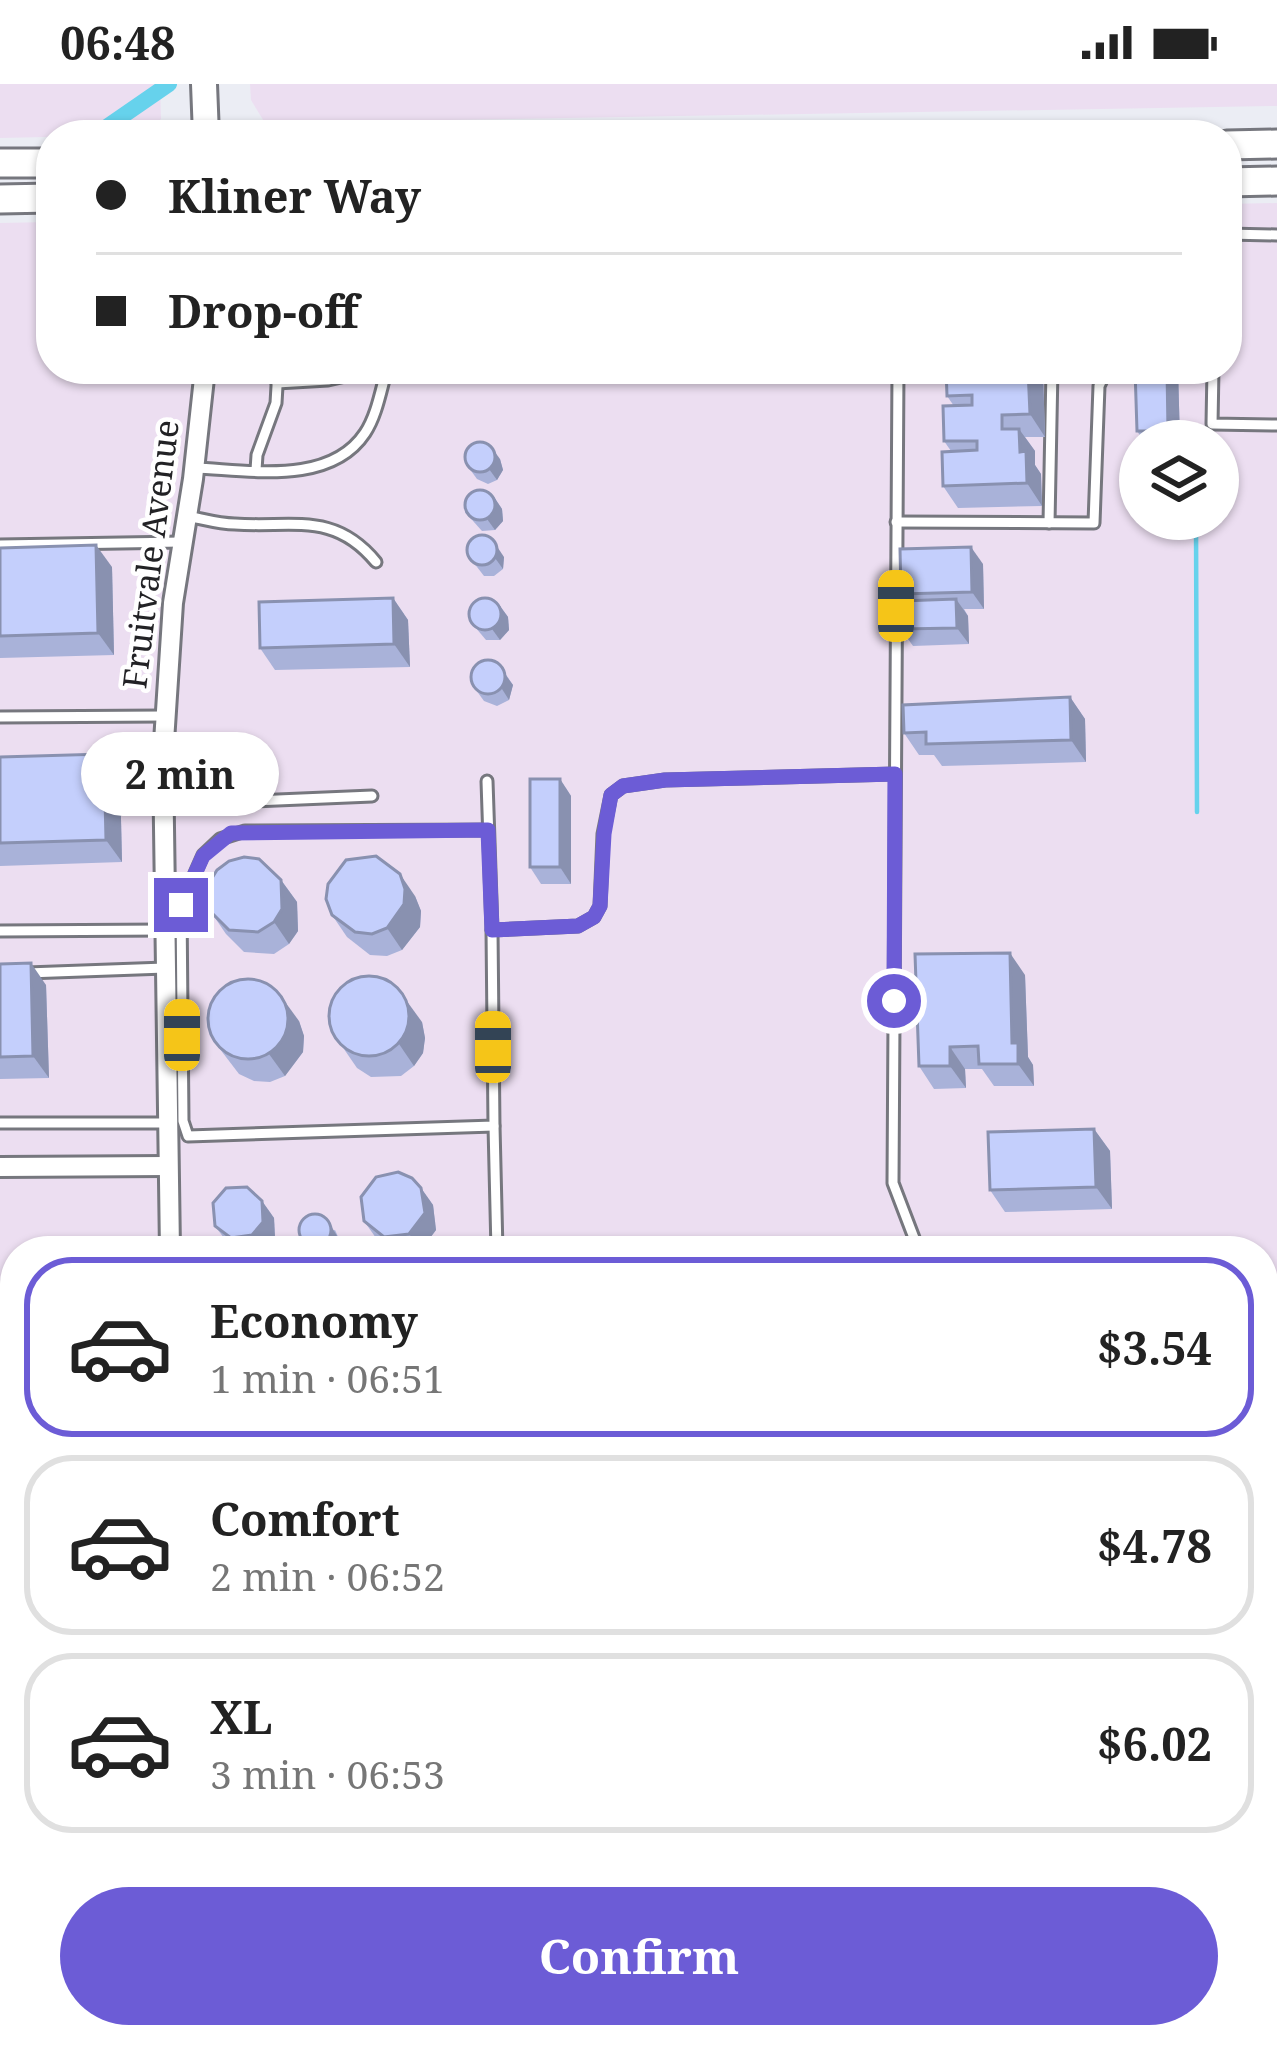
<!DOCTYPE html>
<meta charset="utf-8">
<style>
:root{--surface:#fff;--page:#f6f6f6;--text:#222;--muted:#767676;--line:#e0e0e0;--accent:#6c5cd6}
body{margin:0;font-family:"Noto Serif",serif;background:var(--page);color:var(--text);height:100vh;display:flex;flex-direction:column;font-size:45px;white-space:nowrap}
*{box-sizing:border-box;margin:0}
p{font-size:39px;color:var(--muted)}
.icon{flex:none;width:66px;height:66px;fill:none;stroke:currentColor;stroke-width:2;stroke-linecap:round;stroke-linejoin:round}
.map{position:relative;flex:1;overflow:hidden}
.details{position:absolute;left:0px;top:1152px;width:1278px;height:813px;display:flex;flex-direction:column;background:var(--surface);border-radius:48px 48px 0 0;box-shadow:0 3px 9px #0004}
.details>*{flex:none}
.banner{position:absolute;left:36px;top:36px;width:1206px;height:264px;border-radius:48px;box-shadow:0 3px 9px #0004;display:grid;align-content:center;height:264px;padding:0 60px;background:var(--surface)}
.tools{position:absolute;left:1119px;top:336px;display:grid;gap:24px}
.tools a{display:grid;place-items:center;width:120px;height:120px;border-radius:50%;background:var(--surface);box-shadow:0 3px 9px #0004;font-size:60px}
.end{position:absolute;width:54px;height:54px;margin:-27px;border:15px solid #6c5cd6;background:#fff;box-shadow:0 0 0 6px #fff}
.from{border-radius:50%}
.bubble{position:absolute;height:84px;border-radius:42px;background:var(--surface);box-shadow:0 3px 9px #0004;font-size:39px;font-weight:700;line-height:84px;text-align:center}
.car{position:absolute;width:36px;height:72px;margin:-36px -18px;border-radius:15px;box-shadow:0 0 9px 3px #0007;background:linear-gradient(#f5c518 24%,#345 0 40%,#f5c518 0 76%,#345 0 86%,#f5c518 0)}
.banner b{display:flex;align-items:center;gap:42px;height:114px;font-size:45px}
.banner b+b{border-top:3px solid var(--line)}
.banner i{width:30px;height:30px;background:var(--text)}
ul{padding:21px 0 0;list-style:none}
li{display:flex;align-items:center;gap:36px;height:180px;margin:0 24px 18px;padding:0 36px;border:6px solid var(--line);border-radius:48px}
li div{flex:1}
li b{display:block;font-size:45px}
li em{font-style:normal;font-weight:700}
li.selected{border-color:var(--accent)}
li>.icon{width:108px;height:108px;stroke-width:1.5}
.action{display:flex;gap:24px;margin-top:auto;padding:24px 60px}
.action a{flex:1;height:138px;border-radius:72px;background:var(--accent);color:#fff;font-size:48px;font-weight:700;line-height:138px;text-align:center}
.status{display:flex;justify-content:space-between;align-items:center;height:84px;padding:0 60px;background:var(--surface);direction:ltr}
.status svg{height:33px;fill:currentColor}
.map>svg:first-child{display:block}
.industrial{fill:#ecdef1;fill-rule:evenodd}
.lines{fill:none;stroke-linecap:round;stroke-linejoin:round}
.stream{stroke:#66d2ec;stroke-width:4.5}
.canal{stroke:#66d2ec;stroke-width:16}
.lane-casing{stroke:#76777e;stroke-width:15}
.street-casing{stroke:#76777e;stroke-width:24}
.secondary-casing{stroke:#76777e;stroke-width:30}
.primary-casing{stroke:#76777e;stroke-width:33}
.lane{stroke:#fff;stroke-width:9}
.street{stroke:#fff;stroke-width:18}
.secondary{stroke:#fff;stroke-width:24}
.primary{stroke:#fff;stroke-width:27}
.rail{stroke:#7e7f84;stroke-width:4.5;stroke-dasharray:18 9;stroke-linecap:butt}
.wall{fill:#a9b2d9}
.shaded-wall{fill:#8991b0}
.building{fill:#c4cffc;stroke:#8991b0;stroke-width:3}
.route{stroke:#6c5cd6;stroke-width:15}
.labels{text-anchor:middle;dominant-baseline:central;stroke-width:9;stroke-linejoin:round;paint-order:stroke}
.street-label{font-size:33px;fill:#222225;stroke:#fff}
</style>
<div class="status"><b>06:48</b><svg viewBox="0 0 49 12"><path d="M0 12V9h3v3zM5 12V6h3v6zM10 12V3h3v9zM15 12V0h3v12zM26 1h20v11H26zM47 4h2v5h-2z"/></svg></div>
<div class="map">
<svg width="1277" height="1963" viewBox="0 0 1277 1963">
<rect width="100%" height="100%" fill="#ebedf4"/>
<!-- industrial -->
<g class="industrial">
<path d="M0,0H160L161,35L138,51L0,54Z"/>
<path d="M250,0H1277V22L265,39L251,16Z"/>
<path d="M1277,119V1963H0V139L51,138V285H1227V120ZM1140,357H1218V435H1140ZM15,1167H1263V1950H15Z"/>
</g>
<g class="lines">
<!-- stream -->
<path class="stream" d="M1196,435L1197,728"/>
<!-- canal -->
<path class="canal" d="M95,51L169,0"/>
<!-- lane casing -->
<g class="lane-casing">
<g id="lane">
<path d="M1227,150L1277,151"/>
<path d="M898,285L893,1099L919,1167"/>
<path d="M1213,285L1212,340L1277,341"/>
<path d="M277,299L328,296L376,285"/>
<path d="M195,384C249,386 330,402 365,349C377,331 381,305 387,285"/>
<path d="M256,386L257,371L276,319L278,285"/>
<path d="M187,432C203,435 219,440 235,440C293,444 334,427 376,478"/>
<path d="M896,438L1094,439L1099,302L1107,285"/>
<path d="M1049,439L1052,285"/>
<path d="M0,461L182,458"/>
<path d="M0,633L164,632"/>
<path d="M95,674L163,673"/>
<path d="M487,697L492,846"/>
<path d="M163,721L372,712"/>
<path d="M488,746L245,747L220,755L203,771L181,821L183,1037L188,1052L494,1042L492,846L578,842L594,833L600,822L603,750L611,711L623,702L665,696L895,690"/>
<path d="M0,847L165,846"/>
<path d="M27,889L165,884"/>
<path d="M0,1039H167"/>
<path d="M494,1042L497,1167"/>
<path d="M0,1552H15"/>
<path d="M0,1648L15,1647"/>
<path d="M0,1845H15"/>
<path d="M0,1893H15"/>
<path d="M399,1963L407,1950"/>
</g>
</g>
<!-- street casing -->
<g class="street-casing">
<g id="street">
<path d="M0,1083L168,1082"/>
<path d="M170,1167L163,673L173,519L193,395L205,285"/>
</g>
</g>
<!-- secondary casing -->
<g class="secondary-casing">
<path id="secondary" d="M204,0L206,51"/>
</g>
<!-- primary casing -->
<g class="primary-casing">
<g id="primary">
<path d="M1227,61L1277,60"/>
<path d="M0,79H51"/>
<path d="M1227,98L1277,97"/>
<path d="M0,115L51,114"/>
</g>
</g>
<!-- lane -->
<use href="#lane" class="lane"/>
<!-- street -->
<use href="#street" class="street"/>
<!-- secondary -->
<use href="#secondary" class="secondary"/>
<!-- primary -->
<use href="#primary" class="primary"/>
<!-- rail -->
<path class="rail" d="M591,1963L630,1950"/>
</g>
<!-- wall -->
<g class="wall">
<path d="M1135,285H1178L1180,357H1144L1137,347Z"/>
<path d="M1043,287L1045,353H1025L1035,367V381L1041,390L1042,422L958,424L943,402L951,367L944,357L954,322L947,312Z"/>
<path d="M500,375L503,386L497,396L488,400L477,395L469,384Z"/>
<path d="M494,413L502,425L503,437L495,446L482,447L465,428Z"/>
<path d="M0,464L112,483L114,571L0,574Z"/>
<path d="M467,470L504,473L503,485L494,492H484Z"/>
<path d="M983,480L984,525H964L968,532L969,560L913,562L901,545L906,517L901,510Z"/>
<path d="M393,514L408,536L410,583L275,586L260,564Z"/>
<path d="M500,522L508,533L509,546L500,556H486L470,537Z"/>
<path d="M498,579L513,601L509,616L497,622L484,617L476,606Z"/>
<path d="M1070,613L1085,635L1086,678L942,682L934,671H919L904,649Z"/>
<path d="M0,673L120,692L122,778L0,782Z"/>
<path d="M560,695L571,712V800H541L530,783Z"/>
<path d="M281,796L297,818L298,847L289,860L274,870L244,868L226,850L211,828Z"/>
<path d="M415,812L421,827L420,843L402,866L387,872L370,871L347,853L332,831Z"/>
<path d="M0,880L46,901L49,994L0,995Z"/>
<path d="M1025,891L1028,973L1033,981L1034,1002H994L982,985H965L966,1004L934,1005L919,982Z"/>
<path d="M299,937L304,952L303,968L285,992L270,998L254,997L239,990L213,956Z"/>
<path d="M422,938L425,954L423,969L414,982L401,992L371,993L357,984L333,949Z"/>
<path d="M1094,1045L1110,1067L1112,1125L1005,1128L990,1106Z"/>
<path d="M421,1104L433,1121L436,1146L421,1166L392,1167L376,1154L364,1137Z"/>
<path d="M262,1117L274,1134L275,1154L264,1167H238L227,1158L215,1142Z"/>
<path d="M335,1146L340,1157L336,1167H310L304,1158Z"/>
</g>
<!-- shaded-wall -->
<g class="shaded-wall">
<path d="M1028,285H1042L1043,287L1045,353L1030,330Z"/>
<path d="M1167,285H1178L1180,357H1176L1168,347Z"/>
<path d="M1019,345L1035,367V381L1041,390L1042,422L1027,399L1020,368Z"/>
<path d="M492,364L500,375L503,386L497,396L489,385Z"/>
<path d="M494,413L502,425L503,437L495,446L487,435Z"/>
<path d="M96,461L112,483L114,571L98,549Z"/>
<path d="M496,461L504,473L503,485L495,474Z"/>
<path d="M971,463L983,480L984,525L972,508Z"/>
<path d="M393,514L408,536L410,583L394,560Z"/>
<path d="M956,515L968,532L969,560L957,544Z"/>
<path d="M500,522L508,533L509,546L500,556L492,545Z"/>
<path d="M505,590L513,601L509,616L502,605Z"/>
<path d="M1070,613L1085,635L1086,678L1071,656Z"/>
<path d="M104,670L120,692L122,778L106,756Z"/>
<path d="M560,695L571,712V800L560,783Z"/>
<path d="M400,790L415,812L421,827L420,843L402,866L387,844Z"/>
<path d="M281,796L297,818L298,847L289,860L274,838Z"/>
<path d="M1010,869L1025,891L1028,973L1033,981L1034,1002L1018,980L1012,959Z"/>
<path d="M31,879L46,901L49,994L33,972Z"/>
<path d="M283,915L299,937L304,952L303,968L285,992L269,970Z"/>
<path d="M406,916L422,938L425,954L423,969L414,982L399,960Z"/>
<path d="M950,963L965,985L966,1004L950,982Z"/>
<path d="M1094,1045L1110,1067L1112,1125L1096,1103Z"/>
<path d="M421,1104L433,1121L436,1146L421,1166L409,1150Z"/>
<path d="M262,1117L274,1134L275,1154L264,1167L252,1151Z"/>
<path d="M327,1135L340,1157L336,1167L328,1157Z"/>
</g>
<!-- building -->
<g class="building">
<path d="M946,285H1028L1030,330L1002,331V345H1019L1020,368L1026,367L1027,399L943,402L942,368L977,366V357H944L943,322L972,321V311L947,312Z"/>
<path d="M1135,285H1167L1168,347H1137Z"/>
<circle cx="480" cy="373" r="15"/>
<circle cx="480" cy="421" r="15"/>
<circle cx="482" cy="466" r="15"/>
<path d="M96,461L98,549L0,552V464Z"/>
<path d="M971,463L972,508L901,510L900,465Z"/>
<path d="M393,514L394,560L260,564L259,518Z"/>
<circle cx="485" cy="530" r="16"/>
<path d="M956,515L957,544L901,545V517Z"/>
<circle cx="488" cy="593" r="17"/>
<path d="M1070,613L1071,656L926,660V648L904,649L903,621Z"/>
<path d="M104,670L106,756L0,759V673Z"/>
<rect x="530" y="695" width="30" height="88"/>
<path d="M376,772L400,790L405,805L404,820L387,844L372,850L355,848L332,831L326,815L328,800L346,776Z"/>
<path d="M244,773L259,775L281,796L282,825L274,838L258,848L229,846L211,828L209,799L217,786L229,777Z"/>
<path d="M1010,869L1012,959H1018V980H979L978,962L950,963V982H919L915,870Z"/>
<path d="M31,879L33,972L0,973V880Z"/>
<circle cx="369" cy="932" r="40"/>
<circle cx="248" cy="935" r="40"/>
<path d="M1094,1045L1096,1103L990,1106L988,1048Z"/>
<path d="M398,1088L412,1094L421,1104L425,1129L409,1150L384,1153L364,1137L361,1113L376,1093Z"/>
<path d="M247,1103L262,1117L263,1138L252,1151L231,1154L215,1142L213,1119L226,1104Z"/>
<circle cx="315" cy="1146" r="16"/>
<path d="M6,1679H15V1767L8,1768Z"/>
</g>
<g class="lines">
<!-- route -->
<path class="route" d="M181,821L203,772L231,749L488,746L492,846L578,842L594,833L600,822L604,750L611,711L623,702L665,696L895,690L894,917"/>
</g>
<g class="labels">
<!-- street labels -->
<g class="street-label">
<text transform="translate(150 470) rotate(-83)">Fruitvale Avenue</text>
</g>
</g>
</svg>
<div class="tools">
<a><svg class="icon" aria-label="layers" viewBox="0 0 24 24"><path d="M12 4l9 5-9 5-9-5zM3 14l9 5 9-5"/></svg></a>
</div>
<i class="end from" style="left:894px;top:917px"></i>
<i class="end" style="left:181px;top:821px"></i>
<div class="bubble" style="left:81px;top:648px;width:198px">2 min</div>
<i class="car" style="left:896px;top:522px;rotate:0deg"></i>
<i class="car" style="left:182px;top:951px;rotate:0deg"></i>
<i class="car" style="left:493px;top:963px;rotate:0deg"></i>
<div class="banner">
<b><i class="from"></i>Kliner Way</b>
<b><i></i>Drop-off</b>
</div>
<section class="details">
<ul>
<li class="selected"><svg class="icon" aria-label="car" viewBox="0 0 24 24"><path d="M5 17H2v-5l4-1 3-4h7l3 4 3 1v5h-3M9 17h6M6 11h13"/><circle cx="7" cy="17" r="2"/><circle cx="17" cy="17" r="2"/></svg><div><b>Economy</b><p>1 min · 06:51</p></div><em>$3.54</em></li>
<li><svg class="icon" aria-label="car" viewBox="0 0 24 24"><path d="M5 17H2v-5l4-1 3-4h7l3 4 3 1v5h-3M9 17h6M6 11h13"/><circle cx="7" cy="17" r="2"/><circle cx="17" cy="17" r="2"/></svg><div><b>Comfort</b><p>2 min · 06:52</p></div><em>$4.78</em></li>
<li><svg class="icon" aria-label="car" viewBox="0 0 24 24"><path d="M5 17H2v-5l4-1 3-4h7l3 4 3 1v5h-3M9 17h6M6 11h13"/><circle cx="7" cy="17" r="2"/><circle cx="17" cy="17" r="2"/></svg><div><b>XL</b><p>3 min · 06:53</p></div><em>$6.02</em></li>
</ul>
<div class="action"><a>Confirm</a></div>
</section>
</div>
